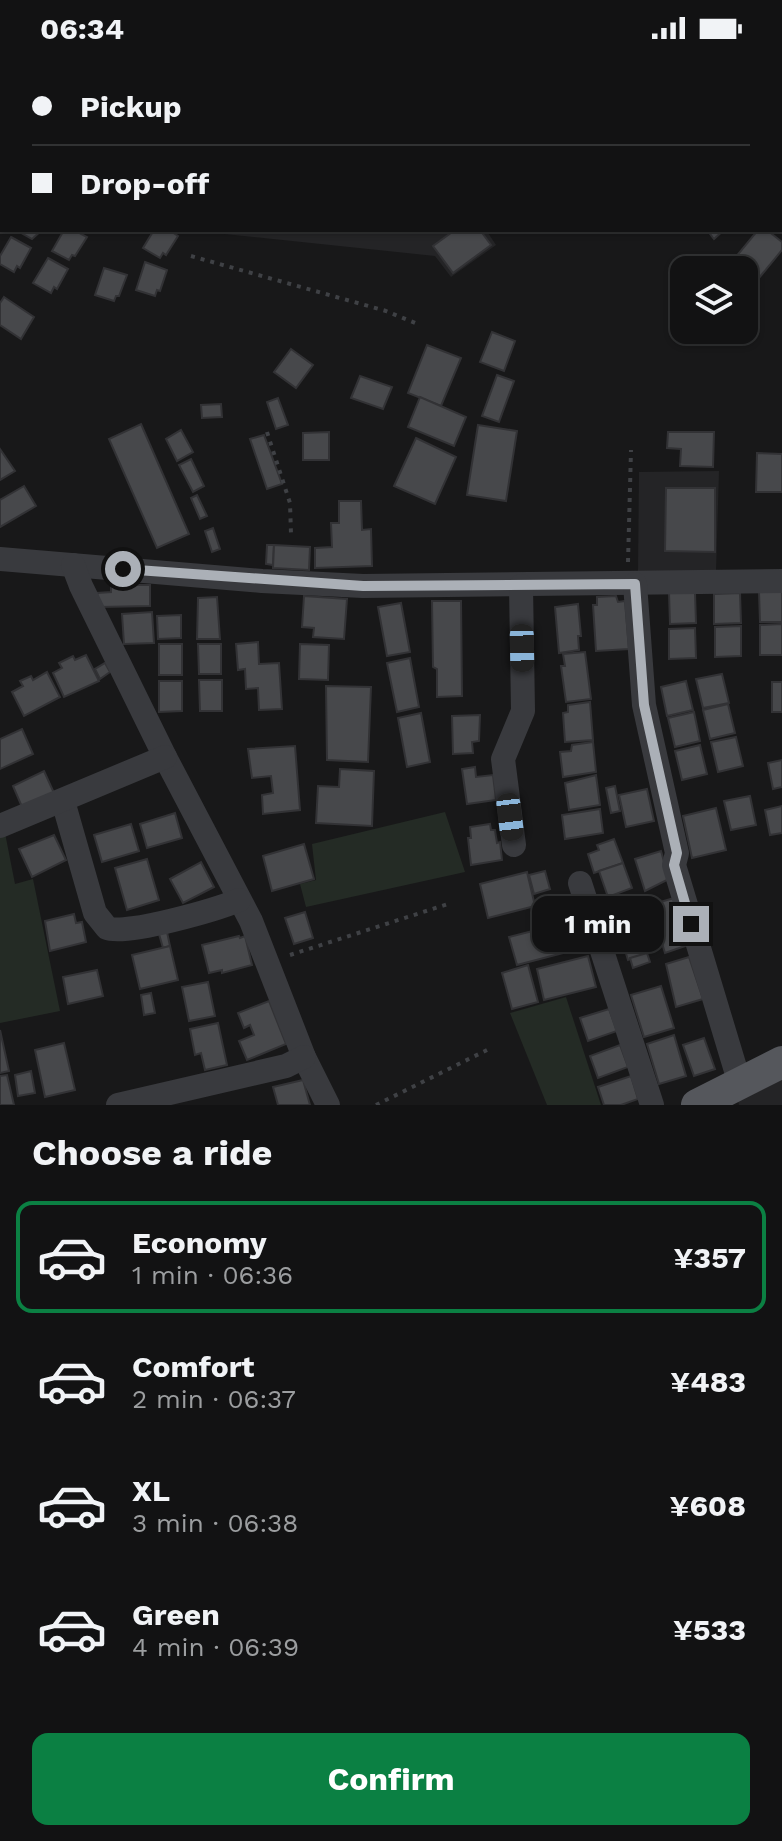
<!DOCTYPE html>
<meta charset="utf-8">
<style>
:root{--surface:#121213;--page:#1b1b1c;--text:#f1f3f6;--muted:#9c9ea0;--line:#313233;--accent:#0b8043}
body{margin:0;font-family:"Work Sans",sans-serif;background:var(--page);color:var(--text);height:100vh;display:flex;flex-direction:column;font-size:30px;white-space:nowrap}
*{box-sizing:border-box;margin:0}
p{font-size:26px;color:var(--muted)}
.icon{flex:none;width:44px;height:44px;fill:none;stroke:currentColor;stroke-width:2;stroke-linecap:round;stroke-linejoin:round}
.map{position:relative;height:1049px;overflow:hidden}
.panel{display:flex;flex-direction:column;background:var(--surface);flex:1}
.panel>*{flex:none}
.hud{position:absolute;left:0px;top:0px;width:782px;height:176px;box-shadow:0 2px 6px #0004,0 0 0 2px var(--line);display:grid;align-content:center;height:176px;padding:0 32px;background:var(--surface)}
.tools{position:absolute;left:670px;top:200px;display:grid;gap:16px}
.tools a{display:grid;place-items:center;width:88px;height:88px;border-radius:16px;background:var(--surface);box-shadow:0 2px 6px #0004,0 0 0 2px var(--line);font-size:40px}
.end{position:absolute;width:36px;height:36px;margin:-18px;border:10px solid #abb0b7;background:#111;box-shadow:0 0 0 4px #111}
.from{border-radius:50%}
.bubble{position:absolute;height:56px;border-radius:16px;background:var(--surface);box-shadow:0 2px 6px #0004,0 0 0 2px var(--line);font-size:26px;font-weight:700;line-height:56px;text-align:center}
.car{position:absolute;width:24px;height:48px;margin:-24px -12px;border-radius:10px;box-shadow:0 0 6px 2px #0007;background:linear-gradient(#222 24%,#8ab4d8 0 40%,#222 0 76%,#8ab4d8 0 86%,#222 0)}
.hud b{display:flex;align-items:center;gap:28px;height:76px;font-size:30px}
.hud b+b{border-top:2px solid var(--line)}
.hud i{width:20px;height:20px;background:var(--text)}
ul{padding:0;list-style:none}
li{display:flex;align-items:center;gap:24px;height:112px;margin:0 16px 12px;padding:0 16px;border:4px solid transparent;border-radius:16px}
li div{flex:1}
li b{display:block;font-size:30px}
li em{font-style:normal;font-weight:700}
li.on{border-color:var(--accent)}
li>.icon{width:72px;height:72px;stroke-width:1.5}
h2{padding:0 32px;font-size:36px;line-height:96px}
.cta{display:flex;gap:16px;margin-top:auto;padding:16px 32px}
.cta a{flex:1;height:92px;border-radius:16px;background:var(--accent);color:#fff;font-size:32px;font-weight:700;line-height:92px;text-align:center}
.status{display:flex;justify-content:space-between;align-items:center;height:56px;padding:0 40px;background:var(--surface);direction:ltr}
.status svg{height:22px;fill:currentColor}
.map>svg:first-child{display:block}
.built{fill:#242426}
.green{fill:#242b25}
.building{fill:#47484b;stroke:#323235;stroke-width:2}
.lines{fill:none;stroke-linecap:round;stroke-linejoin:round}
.path{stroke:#3f4145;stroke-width:4;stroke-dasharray:4 6;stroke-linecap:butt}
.minor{stroke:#393a3e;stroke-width:24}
.major{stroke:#55575c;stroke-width:32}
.route{stroke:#abb0b7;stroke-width:10}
</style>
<div class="status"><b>06:34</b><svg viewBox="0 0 49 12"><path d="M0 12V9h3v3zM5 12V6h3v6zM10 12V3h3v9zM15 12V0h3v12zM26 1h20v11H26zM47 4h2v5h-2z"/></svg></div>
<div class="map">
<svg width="782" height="1049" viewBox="0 0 782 1049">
<rect width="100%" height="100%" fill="#181819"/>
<!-- built -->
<g class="built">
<path d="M186,174H486L496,189L451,221L435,200Z"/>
<path d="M719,415L716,515L638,516L639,416Z"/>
<path d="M782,1024V1049H739L738,1045Z"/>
</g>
<!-- green -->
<g class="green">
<path d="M0,0H382V2H2V51Z"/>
<path d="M445,756L465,816L306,851L300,828L316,824L312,788Z"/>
<path d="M5,777L15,828L33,823L60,955L0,967V779Z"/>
<path d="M566,941L601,1049H547L510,957Z"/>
</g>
<!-- building -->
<g class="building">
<path d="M454,0H576L577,2H456Z"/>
<path d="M757,0H782L780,24V2H756Z"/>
<path d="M16,174H42L32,183Z"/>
<path d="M64,174H74L87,181L75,200L72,199L69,204L52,195Z"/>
<path d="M154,174H169L178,180L166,199L163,197L160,202L143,192Z"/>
<path d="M455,174H480L491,189L453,217L433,190Z"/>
<path d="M707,174H724L714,183Z"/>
<path d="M758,174H767L782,186V194L759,222L735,202Z"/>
<path d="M11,181L31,192L20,212L17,210L14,216L0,208V200Z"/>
<path d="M48,202L68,213L57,233L54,231L51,237L33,227Z"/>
<path d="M145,206L167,214L160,235L157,234L155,240L136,234Z"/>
<path d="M104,212L127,219L119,240H116L114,245L95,239Z"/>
<path d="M4,241L34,261L21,283L0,269V247Z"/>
<path d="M492,276L515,285L504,315L480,306Z"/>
<path d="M427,289L461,302L441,350L408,337Z"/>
<path d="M291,293L313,309L296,332L274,316Z"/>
<path d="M497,319L514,325L499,366L482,360Z"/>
<path d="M360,320L392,331L383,353L351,342Z"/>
<path d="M420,341L466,361L454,390L408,371Z"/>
<path d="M278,342L288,369L276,373L267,346Z"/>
<path d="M221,348L222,361L202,362L201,349Z"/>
<path d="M141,368L189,478L157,492L109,383Z"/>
<path d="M478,369L517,375L506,445L467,439Z"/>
<path d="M181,374L193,396L177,405L166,383Z"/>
<path d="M329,376V404H303V377Z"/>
<path d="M668,376H714L713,411L680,410L681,393L667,392Z"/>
<path d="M264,379L282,428L267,433L250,383Z"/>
<path d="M416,382L456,401L435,448L394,430Z"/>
<path d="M0,393L15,415L0,424Z"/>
<path d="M757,397L782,398V436H756Z"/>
<path d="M191,403L204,430L193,436L179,409Z"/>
<path d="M24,430L36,450L0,471V444Z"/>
<path d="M666,432H715V496L665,495Z"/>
<path d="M197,439L207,460L200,463L191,442Z"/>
<path d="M339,445H361L362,474L371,473L372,510L315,512V492L332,491L331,467H339Z"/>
<path d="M213,472L220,493L212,496L205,475Z"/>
<path d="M267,489H274L273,509L266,508Z"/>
<path d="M274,489L310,491L309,514L273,512Z"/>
<path d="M111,529H150V550L100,551L97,537L111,536Z"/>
<path d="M759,536H782V566H760Z"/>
<path d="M669,537H695L696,567L670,568Z"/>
<path d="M740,537L741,567L714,568V538Z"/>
<path d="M304,540L347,543L344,583L313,581L314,572L302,571Z"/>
<path d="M616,540L618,546L625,545L629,593L596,595L593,549H597V541Z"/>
<path d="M217,541L220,583H197L198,542Z"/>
<path d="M432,545H461L462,640L437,641V613L433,611Z"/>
<path d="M401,547L410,596L387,600L378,551Z"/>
<path d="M578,548L581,580H578L579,594L559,597L555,551Z"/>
<path d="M152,556L154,587L124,588L122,558Z"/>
<path d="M181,559V582L158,583L157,560Z"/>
<path d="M782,568V599H760V569Z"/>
<path d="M741,570V600L715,601V571Z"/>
<path d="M695,572L696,602L669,603V573Z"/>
<path d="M258,586L259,608L279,607L282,653L259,654L258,632L246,633L245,613L238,614L236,588Z"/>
<rect x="159" y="588" width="23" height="31"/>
<path d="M198,588H221V618H199Z"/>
<path d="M300,588L329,589L328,624L299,623Z"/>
<path d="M585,596L591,643L566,646L561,610H565L563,598Z"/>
<path d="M86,599L99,625L64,641L53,617L62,612L59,607L73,600L75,604Z"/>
<path d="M410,602L419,651L397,656L387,607Z"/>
<path d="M105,607L110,616L100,623L95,613Z"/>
<path d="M47,616L60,641L24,660L12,636L23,630L20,625L31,620L33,624Z"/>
<path d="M722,618L729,647L703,652L696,623Z"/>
<path d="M199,624H222V655H200Z"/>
<path d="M159,625H182V655L159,656Z"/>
<path d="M686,625L693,654L667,660L661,631Z"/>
<rect x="772" y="626" width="10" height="30"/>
<path d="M326,630L371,631L368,706L327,704Z"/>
<path d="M590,646L593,684L565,686L563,657L568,656V649Z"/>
<path d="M728,648L735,677L710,683L703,654Z"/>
<path d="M694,656L700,685L675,691L668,662Z"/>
<path d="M421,657L430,706L407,711L398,662Z"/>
<path d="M480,659L479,685L472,686L473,697L453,698L452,660Z"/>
<path d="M22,673L33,698L0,713V683Z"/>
<path d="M736,681L743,710L718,716L711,686Z"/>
<path d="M593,686L596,716L563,721L560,696L571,695L572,689Z"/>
<path d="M700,689L707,718L682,724L675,695Z"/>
<path d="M295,690L300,754L263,758L262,739L273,737L271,720L252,722L248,693Z"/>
<path d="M782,704V731L773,733L768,707Z"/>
<path d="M475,711L476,721L493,719L496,744L467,748L462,713Z"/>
<path d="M340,713L374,715L372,770L316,767L318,730L339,731Z"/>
<path d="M44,715L54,737L22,751L13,730Z"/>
<path d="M596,719L600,749L569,754L565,727Z"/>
<path d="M615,730L620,755L611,757L606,732Z"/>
<path d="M647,733L654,765L626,771L619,739Z"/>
<path d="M750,740L756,769L731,774L724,745Z"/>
<path d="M782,750V777L770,779L765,754Z"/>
<path d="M716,752L726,794L692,802L683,760Z"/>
<path d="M600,753L603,777L565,783L562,759Z"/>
<path d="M175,757L182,782L147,792L140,768Z"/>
<path d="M131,768L139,795L102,806L94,779Z"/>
<path d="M490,768L491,774H495L497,787L500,786L502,804L471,809L468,782H471L470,771Z"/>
<path d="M54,779L66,804L32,821L19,793Z"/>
<path d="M614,783L623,807L594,817L588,798L599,794L597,789Z"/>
<path d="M304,788L314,823L272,835L263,800Z"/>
<path d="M661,795L669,823L645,835L635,803Z"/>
<path d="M147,803L159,844L127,854L115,812Z"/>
<path d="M201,806L214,831L183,847L170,823Z"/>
<path d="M623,807L632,832L608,841L599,815Z"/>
<path d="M545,815L550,833L534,838L529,819Z"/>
<path d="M527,816L535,850L488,862L480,828Z"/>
<path d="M674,842L688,889L665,897L650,849Z"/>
<path d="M634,850L650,896L628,904L624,891L618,893L607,860Z"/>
<path d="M305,856L313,882L294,888L285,862Z"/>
<path d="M74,858L76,867L82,866L86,886L50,895L45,865Z"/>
<path d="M560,868L567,896L517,909L509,881Z"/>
<path d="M167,876L170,890L163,892L159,878Z"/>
<path d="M239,880L240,882L245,880L252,909L222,917V914L209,917L202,889Z"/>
<path d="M170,890L178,924L140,933L132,899Z"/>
<path d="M647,897L650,906L633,912L630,902Z"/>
<path d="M588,900L596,931L544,944L537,913Z"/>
<path d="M689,901L703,943L676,951L666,908Z"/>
<path d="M528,909L538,946L512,953L502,917Z"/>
<path d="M97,914L103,940L68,948L63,921Z"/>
<path d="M208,926L215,960L189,965L182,931Z"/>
<path d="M661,930L674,972L644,981L631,939Z"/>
<path d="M151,937L155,957L144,959L141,939Z"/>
<path d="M269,945L286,988L247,1004L239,985L254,979L250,969L244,972L238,957Z"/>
<path d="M609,953L617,975L588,985L580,962Z"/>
<path d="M218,967L227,1009L205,1014L201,997L195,999L190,973Z"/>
<path d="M0,974L9,1015L0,1017Z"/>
<path d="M674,979L686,1020L659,1028L647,988Z"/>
<path d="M704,982L715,1013L694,1020L683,989Z"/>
<path d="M64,987L75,1034L45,1041L35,994Z"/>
<path d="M620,989L628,1011L598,1022L590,1000Z"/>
<path d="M31,1015L35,1037L18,1040L15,1019Z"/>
<path d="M7,1019L14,1049H0V1020Z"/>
<path d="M631,1020L638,1043L621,1049H604L598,1031Z"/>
<path d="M303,1024L310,1049H278L273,1031Z"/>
</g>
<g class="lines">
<!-- path -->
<g class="path">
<path d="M191,200L386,255L420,269"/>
<path d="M267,376L290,447L291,478"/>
<path d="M628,506L631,394"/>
<path d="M290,899L451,847"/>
<path d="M376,1049L487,994"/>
</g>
<!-- minor -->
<g class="minor">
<path d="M429,0V2"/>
<path d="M663,0L664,2"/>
<path d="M780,151L782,153"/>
<path d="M0,503L262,525L363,530L782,525"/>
<path d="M73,509L81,530L165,701L251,865L304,1001L328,1049"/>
<path d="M635,528L644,649L677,797L674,809L740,1028"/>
<path d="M63,745L95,857L107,872C126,880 218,853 239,844"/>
<path d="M0,770L165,701"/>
<path d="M514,789L503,703L523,655L521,530"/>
<path d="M580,827L652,1049"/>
<path d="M118,1049L286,1010L304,1001"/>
</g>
<!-- major -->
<path class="major" d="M697,1049L782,1006"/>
</g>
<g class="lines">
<!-- route -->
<path class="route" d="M123,513L363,530L635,528L644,649L677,797L674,809L691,868"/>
</g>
</svg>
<div class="tools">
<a><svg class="icon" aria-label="layers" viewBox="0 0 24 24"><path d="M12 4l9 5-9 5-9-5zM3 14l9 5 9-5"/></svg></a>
</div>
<i class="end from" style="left:123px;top:513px"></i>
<i class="end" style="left:691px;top:868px"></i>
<div class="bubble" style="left:532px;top:840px;width:132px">1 min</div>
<i class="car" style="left:522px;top:592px;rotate:179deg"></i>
<i class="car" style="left:510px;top:761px;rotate:173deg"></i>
<div class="hud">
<b><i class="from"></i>Pickup</b>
<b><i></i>Drop-off</b>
</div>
</div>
<section class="panel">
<h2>Choose a ride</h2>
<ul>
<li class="on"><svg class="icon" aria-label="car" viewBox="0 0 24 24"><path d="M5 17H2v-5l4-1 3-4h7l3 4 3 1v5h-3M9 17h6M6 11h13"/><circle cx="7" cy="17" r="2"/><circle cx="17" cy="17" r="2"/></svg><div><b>Economy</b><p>1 min · 06:36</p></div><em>¥357</em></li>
<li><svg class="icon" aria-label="car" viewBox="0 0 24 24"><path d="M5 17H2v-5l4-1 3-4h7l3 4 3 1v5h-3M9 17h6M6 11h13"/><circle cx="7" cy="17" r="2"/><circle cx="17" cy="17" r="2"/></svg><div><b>Comfort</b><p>2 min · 06:37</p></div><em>¥483</em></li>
<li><svg class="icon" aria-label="car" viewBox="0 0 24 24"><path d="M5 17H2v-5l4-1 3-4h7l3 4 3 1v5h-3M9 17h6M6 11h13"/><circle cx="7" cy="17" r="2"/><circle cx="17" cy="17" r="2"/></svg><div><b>XL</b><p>3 min · 06:38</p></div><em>¥608</em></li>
<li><svg class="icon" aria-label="car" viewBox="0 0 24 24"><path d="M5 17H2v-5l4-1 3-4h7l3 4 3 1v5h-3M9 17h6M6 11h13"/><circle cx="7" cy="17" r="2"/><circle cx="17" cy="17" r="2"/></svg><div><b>Green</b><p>4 min · 06:39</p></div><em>¥533</em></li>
</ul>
<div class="cta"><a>Confirm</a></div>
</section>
